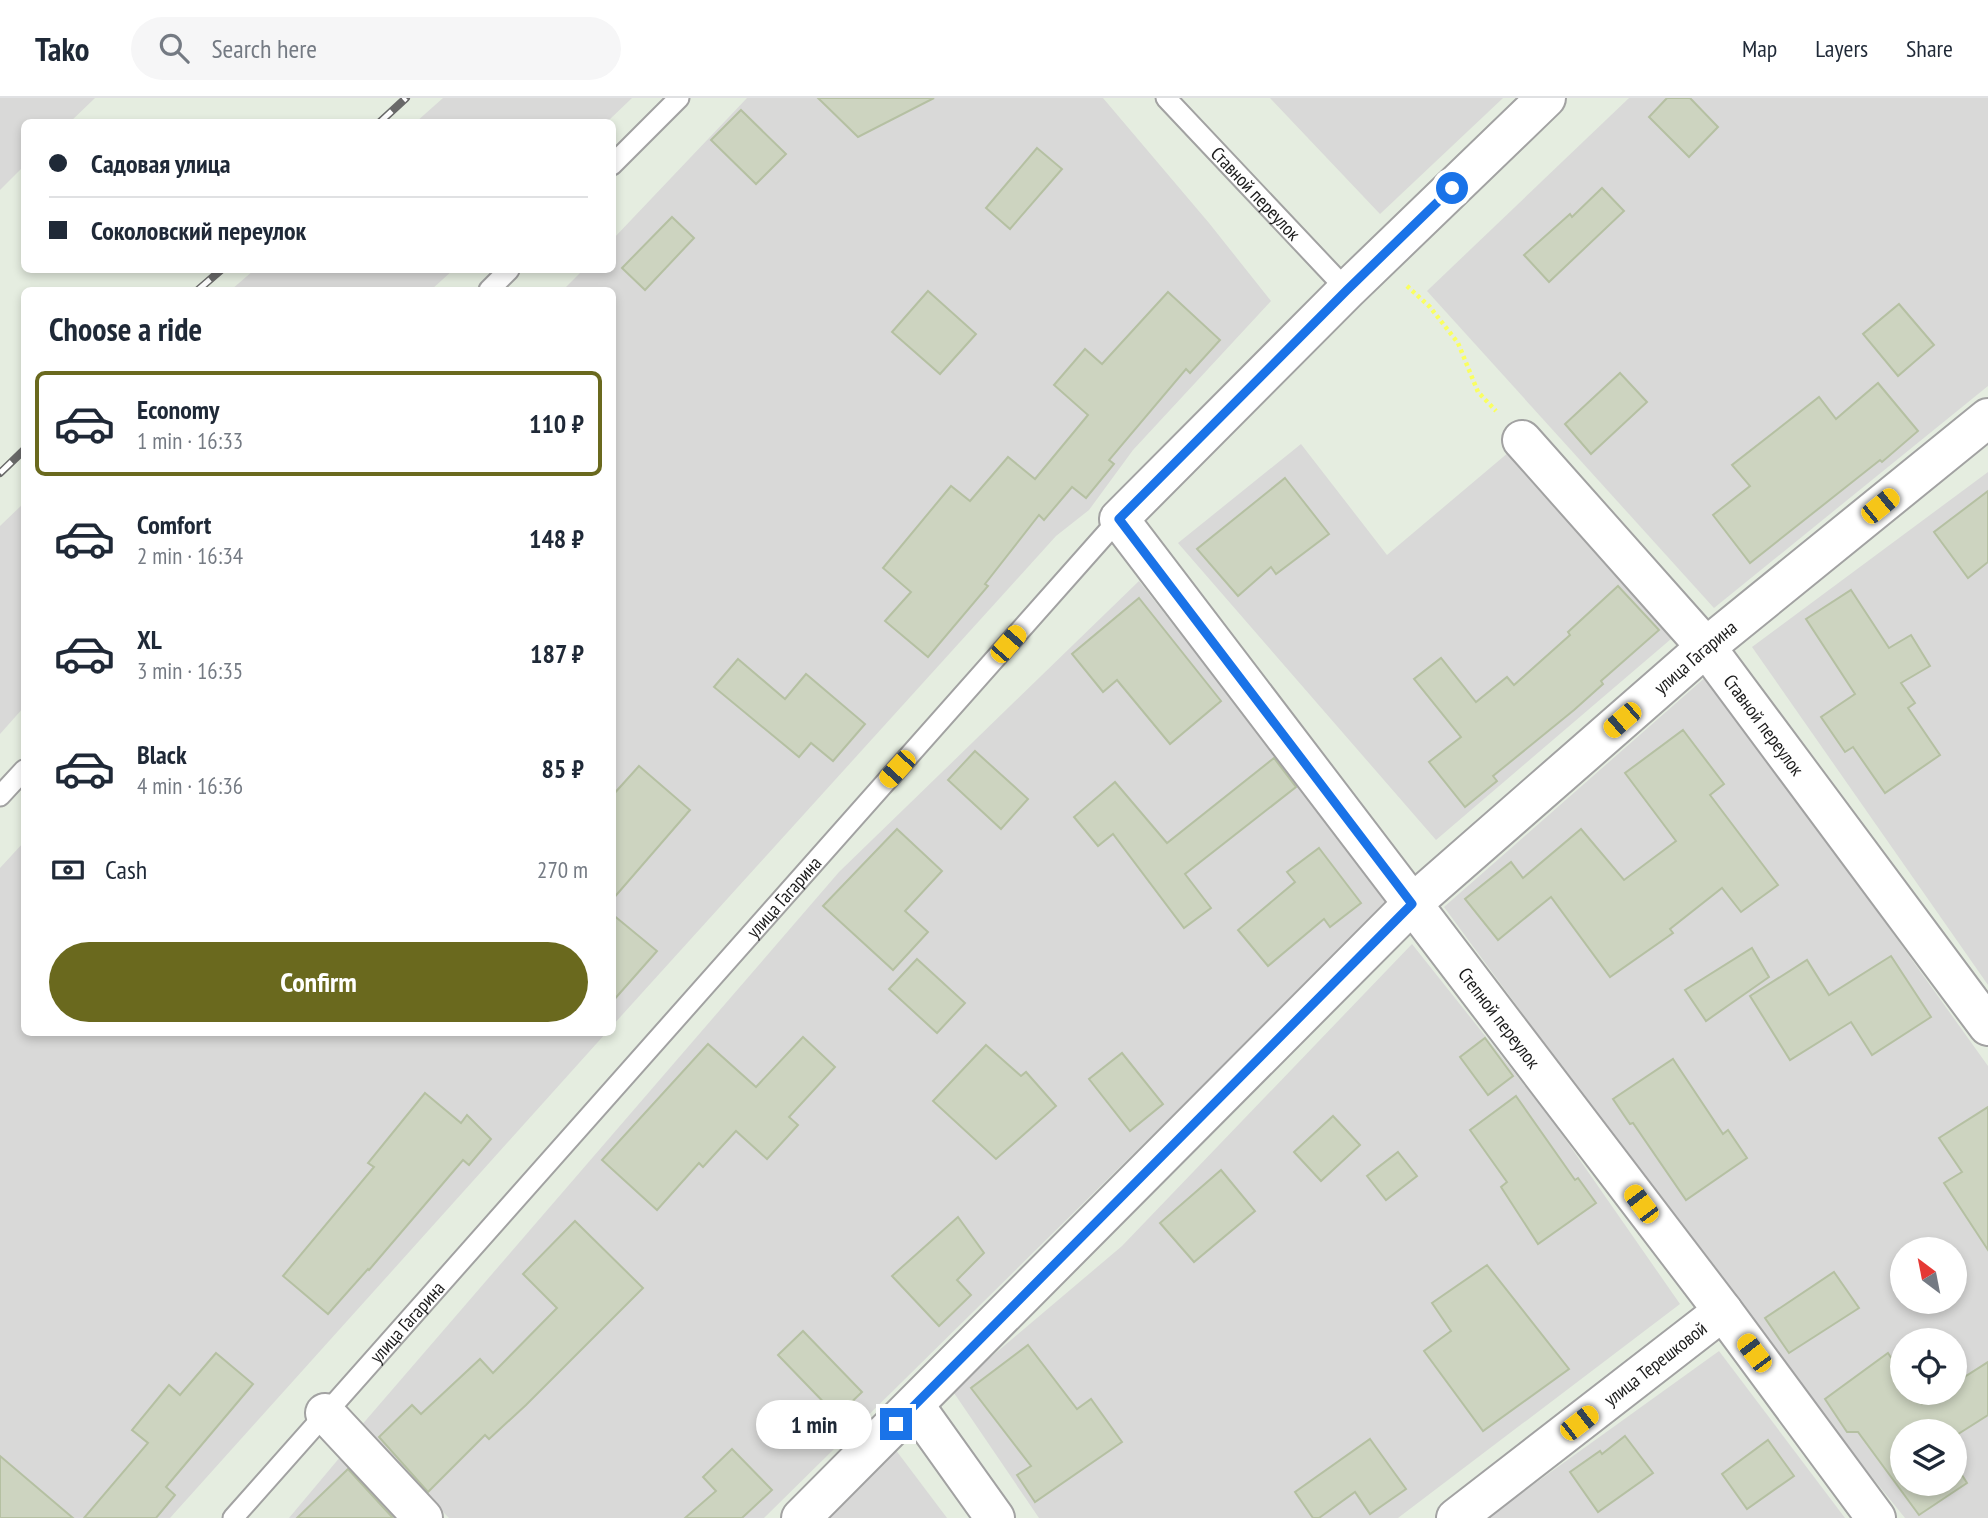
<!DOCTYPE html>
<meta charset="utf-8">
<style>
:root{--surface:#fff;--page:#f6f6f7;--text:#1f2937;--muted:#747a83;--line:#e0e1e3;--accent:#6a691e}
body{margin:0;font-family:"PT Sans Narrow",sans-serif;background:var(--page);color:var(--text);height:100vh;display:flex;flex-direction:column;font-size:26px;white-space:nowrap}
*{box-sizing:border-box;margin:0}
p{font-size:23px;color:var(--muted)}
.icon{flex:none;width:38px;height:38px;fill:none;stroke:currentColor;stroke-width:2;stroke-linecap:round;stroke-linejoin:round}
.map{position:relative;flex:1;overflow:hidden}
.panel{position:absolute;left:21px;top:189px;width:595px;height:749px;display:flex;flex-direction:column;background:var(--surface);border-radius:10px;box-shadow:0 4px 10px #0003}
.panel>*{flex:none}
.guide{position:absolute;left:21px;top:21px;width:595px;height:154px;border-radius:10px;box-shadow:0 4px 10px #0003;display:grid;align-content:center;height:154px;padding:0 28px;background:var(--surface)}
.needle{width:46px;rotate:328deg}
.buttons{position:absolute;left:1890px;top:1139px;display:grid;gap:14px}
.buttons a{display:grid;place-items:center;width:77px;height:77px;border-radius:50%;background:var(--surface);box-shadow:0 4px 10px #0003;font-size:35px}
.end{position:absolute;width:32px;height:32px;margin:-16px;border:9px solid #1a73e8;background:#fff;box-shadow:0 0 0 4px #fff}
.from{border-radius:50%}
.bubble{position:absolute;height:49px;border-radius:24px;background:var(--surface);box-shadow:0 4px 10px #0003;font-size:23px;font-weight:800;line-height:49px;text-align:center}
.car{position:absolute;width:21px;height:42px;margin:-21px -10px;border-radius:9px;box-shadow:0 0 5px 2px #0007;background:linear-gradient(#f5c518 24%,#345 0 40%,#f5c518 0 76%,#345 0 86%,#f5c518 0)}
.guide b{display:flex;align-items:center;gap:24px;height:66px;font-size:26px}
.guide b+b{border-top:2px solid var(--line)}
.guide i{width:18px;height:18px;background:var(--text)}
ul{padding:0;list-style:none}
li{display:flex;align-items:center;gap:21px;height:105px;margin:0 14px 10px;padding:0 14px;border:4px solid transparent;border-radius:10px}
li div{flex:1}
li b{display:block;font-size:26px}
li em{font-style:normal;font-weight:800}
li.on{border-color:var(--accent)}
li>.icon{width:63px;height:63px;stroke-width:1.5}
h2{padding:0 28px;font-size:32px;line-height:84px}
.pay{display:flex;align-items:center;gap:18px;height:77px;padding:0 28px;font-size:26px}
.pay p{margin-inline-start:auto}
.button{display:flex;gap:14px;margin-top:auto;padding:14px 28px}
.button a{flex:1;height:80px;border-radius:42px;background:var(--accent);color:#fff;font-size:28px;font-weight:800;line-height:80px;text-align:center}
header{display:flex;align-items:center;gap:42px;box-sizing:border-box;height:98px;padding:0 35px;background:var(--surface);border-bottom:2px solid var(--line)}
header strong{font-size:33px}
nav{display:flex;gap:38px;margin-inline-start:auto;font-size:24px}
.search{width:490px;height:63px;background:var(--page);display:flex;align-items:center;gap:18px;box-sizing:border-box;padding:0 24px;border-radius:38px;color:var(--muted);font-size:26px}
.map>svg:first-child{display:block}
.residential{fill:#d9d9d8;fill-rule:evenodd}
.building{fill:#cdd4c0;stroke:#b5c0a2;stroke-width:2}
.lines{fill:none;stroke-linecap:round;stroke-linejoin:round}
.lane-casing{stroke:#a2a2a2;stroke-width:23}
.street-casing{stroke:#a2a2a2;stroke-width:42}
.path{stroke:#faff5f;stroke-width:4.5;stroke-dasharray:3.5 3.5;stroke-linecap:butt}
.lane{stroke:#fff;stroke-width:19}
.street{stroke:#fff;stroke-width:38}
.rail-casing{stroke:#696969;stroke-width:8}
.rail{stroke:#fff;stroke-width:5;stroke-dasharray:16;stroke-linecap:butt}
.route{stroke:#1a73e8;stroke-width:9}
.labels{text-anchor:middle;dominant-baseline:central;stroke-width:5;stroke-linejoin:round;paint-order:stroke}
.street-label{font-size:19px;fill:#1b1b1b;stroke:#fff}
</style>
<header>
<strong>Tako</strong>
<div class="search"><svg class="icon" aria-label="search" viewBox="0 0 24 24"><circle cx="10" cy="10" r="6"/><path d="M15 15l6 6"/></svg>Search here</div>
<nav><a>Map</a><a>Layers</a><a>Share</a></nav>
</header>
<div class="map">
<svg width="1988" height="1420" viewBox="0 0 1988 1420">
<rect width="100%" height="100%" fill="#e5ede0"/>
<!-- residential -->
<g class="residential">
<path d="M0,0H95L70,24H24V68L0,92Z"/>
<path d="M443,0H632L607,24H416Z"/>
<path d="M747,0H1103L1209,125L1271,203L1133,352L1089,412L1056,438L613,927L612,192H563L583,172H612L613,141Z"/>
<path d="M1270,0H1503L1380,116Z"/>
<path d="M1629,0H1988V288L1714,510L1427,193Z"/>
<path d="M254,172H453L431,192H231Z"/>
<path d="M1301,346L1387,457L1509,354L1678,535L1436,742L1178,445Z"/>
<path d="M1988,374V887L1752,549Z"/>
<path d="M24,405V609L0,636V428Z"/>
<path d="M1139,483L1390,803L764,1420H449L360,1329L839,774Z"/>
<path d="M1708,577L1988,968V1420H1905L1782,1268L1444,809ZM1902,1152H1955V1204H1902ZM1902,1242H1955V1295H1902ZM1902,1334H1955V1386H1902Z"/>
<path d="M24,744V934L606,935L170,1420H0V770Z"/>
<path d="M1412,846L1552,1022L1680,1206L1398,1420H1039L952,1292L1122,1148Z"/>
<path d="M1719,1253L1845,1420H1487Z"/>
<path d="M895,1351L947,1420H830Z"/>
<path d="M341,1358L399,1420H289Z"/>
</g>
<!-- building -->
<g class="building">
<path d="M818,0H934L858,39Z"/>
<path d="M1667,0H1690L1718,29L1689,59L1649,19Z"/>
<path d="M741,12L786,56L756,86L711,42Z"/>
<path d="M1037,50L1062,71L1010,131L986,110Z"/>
<path d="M1602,90L1624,113L1549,184L1524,157L1570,116L1572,119Z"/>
<path d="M672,119L694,140L645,192L622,170Z"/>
<path d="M928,193L976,236L940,276L892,234Z"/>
<path d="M1168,194L1220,242L1190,275L1186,271L1109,362L1114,366L1086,400L1072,389L1044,422L1039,417L985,486L988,488L928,559L885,523L911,494L883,470L951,388L970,403L1008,359L1035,381L1088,317L1054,287L1085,251L1102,266Z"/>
<path d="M1899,206L1934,247L1898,278L1863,236Z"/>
<path d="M1620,275L1647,304L1591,356L1565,326Z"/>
<path d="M1878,285L1918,333L1882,364L1880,362L1750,465L1713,417L1750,388L1732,367L1819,299L1836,321Z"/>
<path d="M1285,380L1329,436L1276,476L1271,469L1238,498L1197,451Z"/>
<path d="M1988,393V464L1968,480L1934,434Z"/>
<path d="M1618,488L1659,532L1601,583L1603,586L1574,612L1493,678L1497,683L1465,709L1429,664L1461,639L1414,581L1441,560L1476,604L1507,579L1514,587L1570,537L1568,534Z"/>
<path d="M1851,492L1889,550L1911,537L1930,568L1901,585L1915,605L1908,610L1940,657L1885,695L1853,649L1845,654L1821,619L1855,596L1806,521Z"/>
<path d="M1139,500L1221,603L1170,646L1117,582L1103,594L1072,556Z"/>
<path d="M738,561L785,601L806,576L865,626L833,663L811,645L799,659L714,589Z"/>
<path d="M1683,632L1724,686L1710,697L1778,787L1741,814L1722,790L1670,831L1673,835L1610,879L1551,799L1498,842L1465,801L1511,764L1523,780L1581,731L1624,782L1676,743L1625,675Z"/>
<path d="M975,653L1028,701L1001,731L948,682Z"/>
<path d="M1274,660L1296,689L1185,776L1211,810L1184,830L1113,736L1098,748L1074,719L1115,684L1167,745Z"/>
<path d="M639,668L690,712L612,802V698Z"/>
<path d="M897,731L942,773L905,813L928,834L893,872L823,808Z"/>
<path d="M1319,750L1361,805L1330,829L1324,821L1268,868L1238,832L1295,784L1287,774Z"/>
<path d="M612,816L657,853L612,904Z"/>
<path d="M1752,850L1769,879L1706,923L1685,892Z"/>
<path d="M1891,858L1931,919L1872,957L1851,924L1790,962L1750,898L1807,862L1829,897Z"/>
<path d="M917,861L965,905L937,935L889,891Z"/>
<path d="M803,939L835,969L789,1019L798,1027L767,1061L736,1033L703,1069L699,1065L657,1112L602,1062L708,946L756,989Z"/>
<path d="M1485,940L1513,978L1488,997L1460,959Z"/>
<path d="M986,947L1021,978L1026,974L1056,1008L996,1061L933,1003Z"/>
<path d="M1122,955L1163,1006L1130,1033L1089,981Z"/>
<path d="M1673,961L1723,1036L1728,1032L1747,1060L1686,1102L1633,1025L1630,1026L1613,1001Z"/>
<path d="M425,995L461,1025L467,1017L491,1041L469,1067L463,1062L369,1172L368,1171L328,1216L283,1178L374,1069L368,1065Z"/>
<path d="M1516,998L1575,1082L1578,1080L1596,1105L1538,1146L1501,1089L1507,1084L1470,1032Z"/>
<path d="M1988,1009V1152L1944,1085L1962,1074L1939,1040Z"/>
<path d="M1333,1018L1360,1047L1321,1083L1294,1054Z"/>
<path d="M1398,1054L1417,1078L1386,1102L1367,1078Z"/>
<path d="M1221,1072L1255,1113L1194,1164L1160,1125Z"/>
<path d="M958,1119L984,1155L957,1182L971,1197L939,1228L892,1178Z"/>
<path d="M575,1123L643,1190L526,1307L489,1341L485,1337L428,1394L379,1339L412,1307L421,1316L480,1261L493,1275L557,1210L523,1176Z"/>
<path d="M1487,1167L1569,1271L1483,1333L1424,1253L1451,1233L1432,1205Z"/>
<path d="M1834,1174L1859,1210L1789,1255L1765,1220Z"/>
<path d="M803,1233L862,1294L837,1318L778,1257Z"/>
<path d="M1028,1247L1077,1311L1091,1301L1122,1344L1035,1404L1017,1377L1031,1368L971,1290Z"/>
<path d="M216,1255L253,1286L166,1389L175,1397L156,1420H84L148,1345L132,1332L169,1287L180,1297Z"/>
<path d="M1888,1255L1902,1276V1295H1914L1922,1306L1940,1295H1955V1285L1988,1264V1317L1955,1338V1334H1902V1386H1955V1366L1967,1385L1919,1417L1858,1334H1847L1825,1301Z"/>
<path d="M1625,1338L1653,1375L1598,1414L1570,1374L1600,1353L1602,1356Z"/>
<path d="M1370,1341L1406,1391L1370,1416L1355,1394L1319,1420H1313L1295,1394Z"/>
<path d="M1768,1342L1794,1378L1747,1411L1722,1376Z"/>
<path d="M732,1351L772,1392L742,1420H685L716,1393L703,1379Z"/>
<path d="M0,1358L73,1420H0Z"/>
<path d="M348,1371L393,1420H297Z"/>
</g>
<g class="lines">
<!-- lane casing -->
<g class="lane-casing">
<g id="lane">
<path id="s1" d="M1166,0L1347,192"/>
<path d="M612,67L679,0"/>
<path d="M489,192L509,172"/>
<path d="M0,698L24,672"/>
<path id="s2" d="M233,1420L1119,421"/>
</g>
</g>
<!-- street casing -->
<g class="street-casing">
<g id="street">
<path id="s3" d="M1546,0L1347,192L1119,421L1723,1213L1876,1420"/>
<path id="s4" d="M1522,342L1706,549L1988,928"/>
<path d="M915,1308L995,1420"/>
<path d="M325,1315L423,1420"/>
<path id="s5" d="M801,1420L1412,806L1706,549L1988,320"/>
<path id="s6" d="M1456,1420L1723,1213"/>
</g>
</g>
<!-- path -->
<path class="path" d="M1407,188L1430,209L1458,245L1478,294L1496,313"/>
<!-- lane -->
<use href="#lane" class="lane"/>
<!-- street -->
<use href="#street" class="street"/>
<!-- rail casing -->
<g class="rail-casing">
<g id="rail">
<path d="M380,24L406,0"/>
<path d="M198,192L221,172"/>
<path d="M0,375L24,352"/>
</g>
</g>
<!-- rail -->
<use href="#rail" class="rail"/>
</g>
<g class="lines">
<!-- route -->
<path class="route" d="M896,1326L1412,806L1119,421L1347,192L1452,90"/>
</g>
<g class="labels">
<!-- street labels -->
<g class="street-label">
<text stroke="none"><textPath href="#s1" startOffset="131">Ставной переулок</textPath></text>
<text stroke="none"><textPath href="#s5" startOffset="1242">улица Гагарина</textPath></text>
<text stroke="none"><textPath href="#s4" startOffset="374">Ставной переулок</textPath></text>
<text stroke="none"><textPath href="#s2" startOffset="830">улица Гагарина</textPath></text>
<text stroke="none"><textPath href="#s3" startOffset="1227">Степной переулок</textPath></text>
<text stroke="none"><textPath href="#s2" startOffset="262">улица Гагарина</textPath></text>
<text stroke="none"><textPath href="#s6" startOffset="252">улица Терешковой</textPath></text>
</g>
</g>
</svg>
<div class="buttons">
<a><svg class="needle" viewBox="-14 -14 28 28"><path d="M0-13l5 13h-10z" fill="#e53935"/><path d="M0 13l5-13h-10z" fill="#747a83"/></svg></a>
<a><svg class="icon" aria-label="locate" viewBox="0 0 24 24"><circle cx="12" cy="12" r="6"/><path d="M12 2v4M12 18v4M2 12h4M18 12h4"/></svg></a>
<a><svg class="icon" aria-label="layers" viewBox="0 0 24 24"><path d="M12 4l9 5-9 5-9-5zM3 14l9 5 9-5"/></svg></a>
</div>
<i class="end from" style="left:1452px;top:90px"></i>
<i class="end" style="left:896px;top:1326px"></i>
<div class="bubble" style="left:756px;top:1302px;width:116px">1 min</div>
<i class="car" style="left:1880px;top:408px;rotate:51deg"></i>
<i class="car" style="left:1008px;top:546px;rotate:41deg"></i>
<i class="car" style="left:1622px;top:622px;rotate:229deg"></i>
<i class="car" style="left:897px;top:671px;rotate:222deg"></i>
<i class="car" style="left:1641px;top:1106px;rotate:323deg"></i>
<i class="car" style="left:1754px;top:1255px;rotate:323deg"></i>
<i class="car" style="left:1579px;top:1325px;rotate:52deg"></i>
<div class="guide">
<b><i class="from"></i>Садовая улица</b>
<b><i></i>Соколовский переулок</b>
</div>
<section class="panel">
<h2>Choose a ride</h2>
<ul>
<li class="on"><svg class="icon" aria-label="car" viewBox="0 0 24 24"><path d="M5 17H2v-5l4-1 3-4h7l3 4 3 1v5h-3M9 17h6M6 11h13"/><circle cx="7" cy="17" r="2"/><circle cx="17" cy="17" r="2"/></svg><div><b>Economy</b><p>1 min · 16:33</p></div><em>110 ₽</em></li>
<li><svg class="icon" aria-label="car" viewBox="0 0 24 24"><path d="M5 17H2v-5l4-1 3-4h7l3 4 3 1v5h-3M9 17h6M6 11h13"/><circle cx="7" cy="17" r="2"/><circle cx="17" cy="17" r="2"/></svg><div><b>Comfort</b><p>2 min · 16:34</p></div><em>148 ₽</em></li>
<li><svg class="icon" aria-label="car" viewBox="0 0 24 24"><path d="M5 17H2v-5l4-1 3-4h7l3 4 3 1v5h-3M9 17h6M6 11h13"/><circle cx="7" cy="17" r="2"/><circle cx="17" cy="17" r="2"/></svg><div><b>XL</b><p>3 min · 16:35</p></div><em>187 ₽</em></li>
<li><svg class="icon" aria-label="car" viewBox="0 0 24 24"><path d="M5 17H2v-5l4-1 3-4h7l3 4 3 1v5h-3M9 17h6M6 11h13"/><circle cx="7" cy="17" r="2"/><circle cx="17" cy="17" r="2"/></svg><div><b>Black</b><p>4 min · 16:36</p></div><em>85 ₽</em></li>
</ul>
<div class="pay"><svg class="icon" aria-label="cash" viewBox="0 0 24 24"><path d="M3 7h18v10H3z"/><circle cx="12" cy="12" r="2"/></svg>Cash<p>270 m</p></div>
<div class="button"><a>Confirm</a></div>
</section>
</div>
